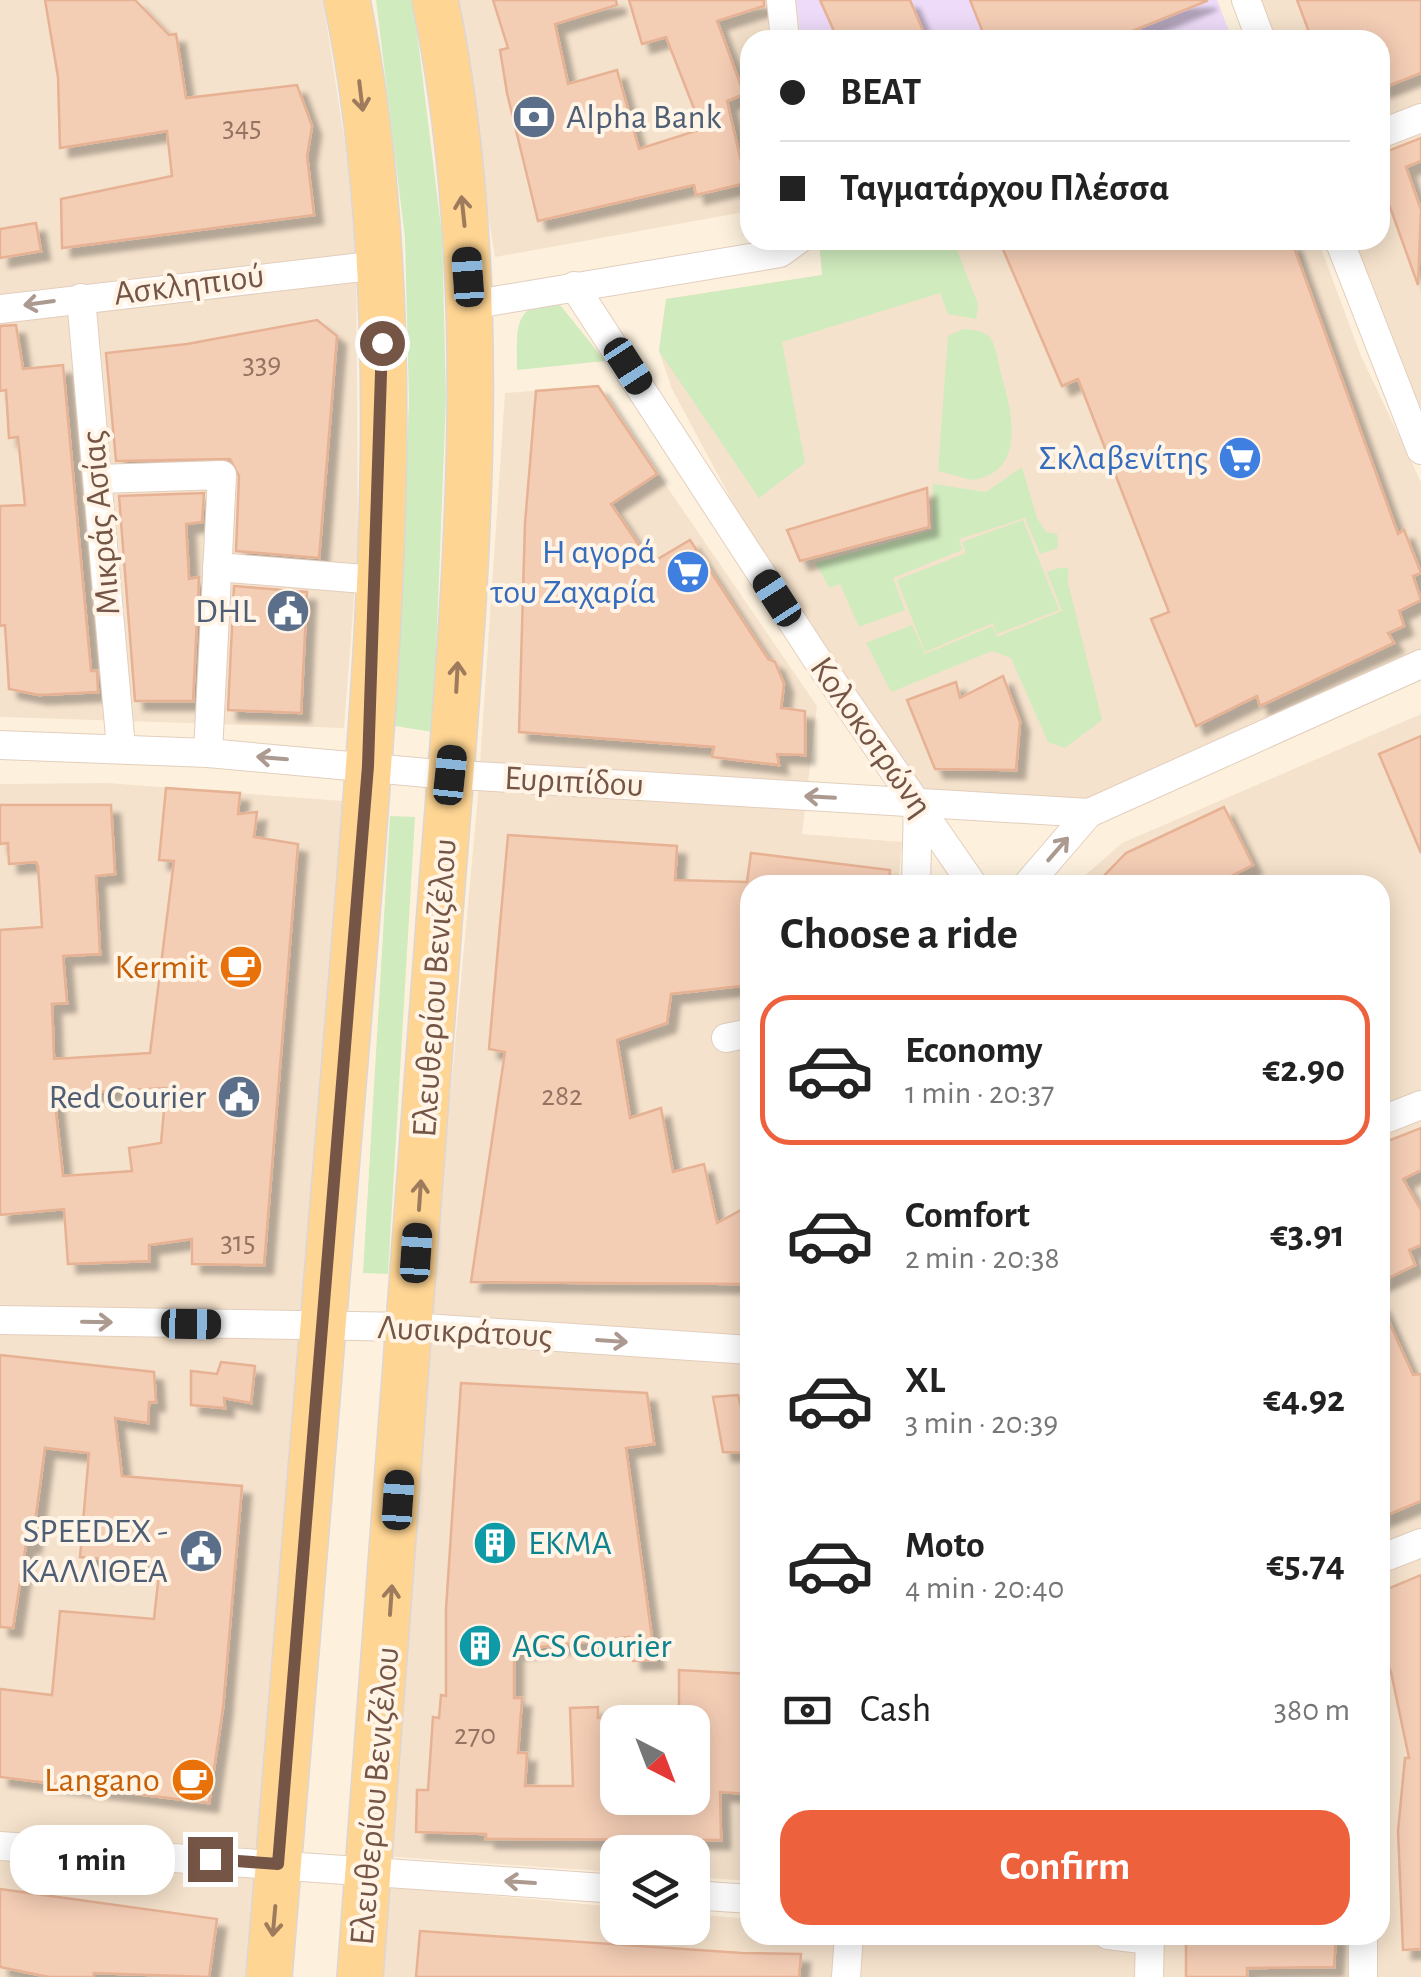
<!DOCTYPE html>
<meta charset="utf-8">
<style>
:root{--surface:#fff;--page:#f2f2f2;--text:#222;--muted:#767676;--line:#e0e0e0;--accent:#ed613d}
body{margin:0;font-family:"Alegreya Sans",sans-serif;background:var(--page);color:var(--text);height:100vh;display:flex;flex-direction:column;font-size:38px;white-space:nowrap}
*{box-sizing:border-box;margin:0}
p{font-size:32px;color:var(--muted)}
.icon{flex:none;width:55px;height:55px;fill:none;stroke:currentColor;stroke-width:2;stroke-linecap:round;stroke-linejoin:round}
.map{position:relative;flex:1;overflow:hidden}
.details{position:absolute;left:740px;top:875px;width:650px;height:1070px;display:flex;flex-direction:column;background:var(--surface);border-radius:30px;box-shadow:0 5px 25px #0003}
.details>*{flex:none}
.banner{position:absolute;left:740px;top:30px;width:650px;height:220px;border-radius:30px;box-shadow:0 5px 25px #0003;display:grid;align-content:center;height:220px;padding:0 40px;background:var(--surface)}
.needle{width:65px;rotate:138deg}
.fabs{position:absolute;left:600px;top:1705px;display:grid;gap:20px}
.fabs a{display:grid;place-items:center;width:110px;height:110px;border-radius:20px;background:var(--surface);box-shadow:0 5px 25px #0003;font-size:50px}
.end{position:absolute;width:45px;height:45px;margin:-22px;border:12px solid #745546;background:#fff;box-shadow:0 0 0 5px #fff}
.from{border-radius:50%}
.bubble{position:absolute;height:70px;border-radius:30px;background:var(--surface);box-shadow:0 5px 25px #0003;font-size:32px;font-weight:700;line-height:70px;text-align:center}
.car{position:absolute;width:30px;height:60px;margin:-30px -15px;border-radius:12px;box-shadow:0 0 8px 2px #0007;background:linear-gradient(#222 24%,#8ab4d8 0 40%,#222 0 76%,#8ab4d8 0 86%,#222 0)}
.banner b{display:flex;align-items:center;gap:35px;height:95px;font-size:38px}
.banner b+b{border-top:2px solid var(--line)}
.banner i{width:25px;height:25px;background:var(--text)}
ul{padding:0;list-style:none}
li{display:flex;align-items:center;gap:30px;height:150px;margin:0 20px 15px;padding:0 20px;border:5px solid transparent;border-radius:30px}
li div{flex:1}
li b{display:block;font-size:38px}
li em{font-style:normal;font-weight:700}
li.active{border-color:var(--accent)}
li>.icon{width:90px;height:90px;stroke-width:1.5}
h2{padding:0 40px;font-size:45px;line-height:120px}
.pay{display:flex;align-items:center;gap:25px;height:110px;padding:0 40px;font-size:38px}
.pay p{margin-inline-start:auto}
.action{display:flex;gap:20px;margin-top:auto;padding:20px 40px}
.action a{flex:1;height:115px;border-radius:30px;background:var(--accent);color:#fff;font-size:40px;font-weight:700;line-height:115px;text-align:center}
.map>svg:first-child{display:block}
.residential{fill:#f5e2cc;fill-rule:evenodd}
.education{fill:#eedbf9}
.green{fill:#d0ebbd}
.building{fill:#f4cdb5;stroke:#e7b294;stroke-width:2.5;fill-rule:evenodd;filter:url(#shadow)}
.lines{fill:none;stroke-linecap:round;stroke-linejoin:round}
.street-casing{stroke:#e3cebd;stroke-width:30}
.primary-casing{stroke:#ded6d3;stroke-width:48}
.street{stroke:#fff;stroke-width:28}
.primary{stroke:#ffd593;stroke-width:45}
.oneway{stroke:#9e7b5d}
.oneway2{stroke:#ac9990}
.route{stroke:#745546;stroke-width:12}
.labels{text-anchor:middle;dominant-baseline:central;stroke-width:8;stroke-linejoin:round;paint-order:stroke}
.number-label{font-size:30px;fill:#947362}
.service-label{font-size:35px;fill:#4e5e75;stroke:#fff4e5;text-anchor:end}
.street-label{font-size:35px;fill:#745546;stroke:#fff4e5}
.shop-label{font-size:35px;fill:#366cbe;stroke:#fff4e5;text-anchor:end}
.food-label{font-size:35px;fill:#c56008;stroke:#fff4e5;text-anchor:end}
.culture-label{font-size:35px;fill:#0d838f;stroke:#fff4e5;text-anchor:start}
</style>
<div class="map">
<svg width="1421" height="1977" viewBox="0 0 1421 1977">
<defs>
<filter id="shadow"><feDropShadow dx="9" dy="9" stdDeviation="2.5" flood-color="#0004"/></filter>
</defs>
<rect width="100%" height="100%" fill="#fdf1de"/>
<!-- residential -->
<g class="residential">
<path d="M0,0H323L356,215L358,546L344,728L0,717Z"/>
<path d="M453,0H786L785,40H750V211L495,257Z"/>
<path d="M1253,0H1421V409L1353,240H1380V40H1270Z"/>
<path d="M854,240H1318L1361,356L1421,482V664L1089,813L923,810L816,658L672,389L659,351L666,299L822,275Z"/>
<path d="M598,386L817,706L802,834L902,842L898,885H750V1881L693,1877L692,1852H618L617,1872L380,1856L477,807L505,393ZM618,1722H692V1798H618Z"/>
<path d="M1421,714V1528L1380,1545V885H1074L1122,843Z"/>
<path d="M108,783L343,801L246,1977H0V784Z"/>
<path d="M1421,1557V1977H378L386,1886L617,1907L618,1928H692L693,1914L750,1919V1935H1380V1573Z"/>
</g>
<!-- education -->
<path class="education" d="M796,0H1217L1231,36L1206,40H801Z"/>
<!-- green -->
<g class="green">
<path d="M376,0H413L442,235L446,398L433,732L395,726L409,401L405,238Z"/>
<path d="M819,240H972L955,245L978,304L976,319L948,314L940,293L782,342L805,463L759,498L659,351L666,299L822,275Z"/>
<path d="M552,301L561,306L605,361L517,370C518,335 510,307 552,301Z"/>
<path d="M963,329C973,330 985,330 991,339C996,347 998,361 1000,370C1011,408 1029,472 972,480L938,471L948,336Z"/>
<path d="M1022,467L1037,518L1046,532L1057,534L1058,548L1040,554L1025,518L959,539L962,550L893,578L905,610L859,627L840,584L830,588L815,563L933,530V484L986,492Z"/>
<path d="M1023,520L1059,610L997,634L993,623L925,652L897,580L966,553L962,542Z"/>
<path d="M1059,568H1068V583L1102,720L1065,748L1048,742L1011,658L992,651L891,692L866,643L912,625L925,654L993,626L997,637L1062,611L1047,572Z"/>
<path d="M390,816L415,817L388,1274L363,1273Z"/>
</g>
<!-- building -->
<g class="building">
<path d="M45,0H135L169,35L176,34L186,98L297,85L312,126L307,156L314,215L62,248L61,199L172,176L167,131L60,148L58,77Z"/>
<path d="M493,0H616L617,5L555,24L568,84L617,70L639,149L702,129L666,37L642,44L629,0H764V6L717,21L744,94L727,101L746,183L696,195L694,185L538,221L507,93L500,50L508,48Z"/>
<path d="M820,0H910L927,40H838Z"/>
<path d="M970,0H1207V1L1110,40H1099L1094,32L1071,40H986Z"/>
<path d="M1297,0H1421V73L1380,89V40H1312Z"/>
<path d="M1421,138V161L1406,167L1421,210L1418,285L1380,179V154Z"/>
<path d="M36,223L41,251L0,258V229Z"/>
<path d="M999,240L1292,242L1398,534L1404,530L1421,573L1413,576L1421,600L1399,611L1404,626L1388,633L1394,643L1260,706L1257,696L1196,726L1151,619L1169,612L1078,379L1062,386Z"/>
<path d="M317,320L337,336L319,558L236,551L239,476L230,459L116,461L106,353L187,344Z"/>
<path d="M16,325L23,369L63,365L91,671H97L98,692L39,695L9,689L5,625L0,626V506L25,505L18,437L9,438L6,390L0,391V326Z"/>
<path d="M598,386L657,474L611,504L651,563L690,540L768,659L775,662L784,684L781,708L805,711V755L777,754L779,765L712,757L714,747L519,732L525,523L536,391Z"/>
<path d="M927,488L929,527L800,561L787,530Z"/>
<path d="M204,493L202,522L186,524L189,579L199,577L193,701H135L119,496Z"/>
<path d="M234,586L307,592L301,713L228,710Z"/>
<path d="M1003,676L1020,722L1016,770L935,769L907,700L956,682L960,698Z"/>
<path d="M1421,736V853L1379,754Z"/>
<path d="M166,788L240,793L238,814L257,812L254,837L298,844L264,1265L192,1264V1239L149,1245V1261L68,1264L64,1209L0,1215V930L42,927L38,866L36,862L9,864L8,843L0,844V805H111L115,874L96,876L100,954L63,956L67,1003L52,1004L54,1059L150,1053L174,861L159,860ZM166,1088L161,1143L129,1148L132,1171L63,1176L54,1094Z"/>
<path d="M1224,807L1253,865L1213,885H1095L1126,853Z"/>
<path d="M508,835L677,846L675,880L747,882L751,853L890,870L889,885H750V985L671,994L667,1023L617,1040L630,1118L661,1108L673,1172L704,1164L717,1223L750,1205V1284L471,1282L505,1052L489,1049Z"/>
<path d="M1421,1128V1170L1403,1179L1421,1210V1245L1409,1250L1415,1265L1380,1282V1138L1383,1143Z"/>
<path d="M1380,1302L1413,1375L1421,1374V1501L1380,1518Z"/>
<path d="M0,1355L154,1372L156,1402H149L148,1423L115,1418L122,1476L242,1486L223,1708L209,1803L0,1777V1689L52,1695L60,1611L154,1619L160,1564L80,1557L89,1453L45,1448L32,1544H26L13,1628L0,1627Z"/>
<path d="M221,1362L255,1366L251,1403L224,1398L225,1408L191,1405V1371L217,1374Z"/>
<path d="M461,1383L647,1393L654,1444L626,1448L655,1660L633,1661L629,1637L514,1650V1698H522L518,1753H527L525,1786H573L570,1708L598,1707V1718L618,1717V1798H692V1722H679V1670L750,1674V1794L720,1792L721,1840L486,1839V1834L416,1832L417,1790H428L433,1717L439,1718L441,1695L446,1696V1609Z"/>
<path d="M738,1395L742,1411L750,1410V1453L723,1452L713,1397Z"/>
<path d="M1421,1575V1949L1403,1950L1398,1831L1405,1758H1409L1391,1672L1380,1646V1592Z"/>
<path d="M0,1889L217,1919L209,1977L94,1973L93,1977H49L0,1967Z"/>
<path d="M420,1931L742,1953L801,1954L799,1977H416Z"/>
<path d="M1186,1935H1336L1334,1967L1247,1968V1977H1186Z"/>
</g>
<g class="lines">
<!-- street casing -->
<g class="street-casing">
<g id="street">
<path d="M781,0L785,40"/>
<path d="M1246,0L1261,40"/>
<path d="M1380,134L1421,118"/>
<path d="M1339,240L1421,450"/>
<path d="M574,286L816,658L973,885"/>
<path d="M81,298L121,748"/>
<path d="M470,305L780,253L798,240"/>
<path d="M0,309L379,265"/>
<path d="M98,479L222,475L208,753"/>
<path d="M217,567L376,580"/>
<path d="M0,745L208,753L427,773L1089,813"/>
<path d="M916,885L918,803"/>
<path d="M1027,885L1089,813L1421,664"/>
<path d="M726,1038L750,1033"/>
<path d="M1380,1121L1421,1105"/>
<path d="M0,1320L410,1327L750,1350"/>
<path d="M1380,1559L1421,1543"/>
<path d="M0,1846L618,1889"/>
<path d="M692,1895L750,1899"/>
<path d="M1108,1935L1150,1940"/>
<path d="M846,1977L849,1935"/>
<path d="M1149,1977L1150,1935"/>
<path d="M1363,1977V1935"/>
</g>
</g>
<!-- primary casing -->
<g class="primary-casing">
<g id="primary">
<path d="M269,1977C296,1639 326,1302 353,964C378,651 410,310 347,0"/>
<path d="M360,1977C387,1626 414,1275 439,924C462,618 498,303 435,0"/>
</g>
</g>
<!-- street -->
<use href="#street" class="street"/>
<!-- primary -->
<use href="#primary" class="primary"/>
</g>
<!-- one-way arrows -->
<defs><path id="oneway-shaft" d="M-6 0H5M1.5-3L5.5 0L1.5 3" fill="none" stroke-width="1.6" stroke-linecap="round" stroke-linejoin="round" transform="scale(2.5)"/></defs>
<g class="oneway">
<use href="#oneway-shaft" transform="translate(361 96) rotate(83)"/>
<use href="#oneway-shaft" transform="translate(463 211) rotate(-96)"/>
<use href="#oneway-shaft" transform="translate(457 677) rotate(-87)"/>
<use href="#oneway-shaft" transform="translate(420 1195) rotate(-86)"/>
<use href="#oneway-shaft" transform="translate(391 1600) rotate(-86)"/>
<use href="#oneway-shaft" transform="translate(274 1921) rotate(95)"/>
</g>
<g class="oneway2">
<use href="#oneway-shaft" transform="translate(39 303) rotate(172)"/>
<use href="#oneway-shaft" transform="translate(272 758) rotate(-175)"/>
<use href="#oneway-shaft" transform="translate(820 797) rotate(-177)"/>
<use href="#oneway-shaft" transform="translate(1058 849) rotate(-49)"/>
<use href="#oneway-shaft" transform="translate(97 1322) rotate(1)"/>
<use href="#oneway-shaft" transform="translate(612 1341) rotate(4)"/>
<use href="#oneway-shaft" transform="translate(520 1882) rotate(-176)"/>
</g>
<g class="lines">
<!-- route -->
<path class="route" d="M210,1859L278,1864L368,766L382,343"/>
</g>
<!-- icons -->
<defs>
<g id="bank-disc" transform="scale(2.25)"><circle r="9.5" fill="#5c6f8a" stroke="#fff4e5"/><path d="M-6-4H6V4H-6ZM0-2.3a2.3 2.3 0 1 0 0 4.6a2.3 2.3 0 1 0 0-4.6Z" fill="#fff"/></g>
<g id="supermarket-disc" transform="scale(2.25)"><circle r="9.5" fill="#3f7fe0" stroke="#fff4e5"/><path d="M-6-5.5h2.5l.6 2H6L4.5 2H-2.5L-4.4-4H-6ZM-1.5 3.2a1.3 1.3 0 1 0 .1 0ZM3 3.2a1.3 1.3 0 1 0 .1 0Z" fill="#fff"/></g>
<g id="civic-disc" transform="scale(2.25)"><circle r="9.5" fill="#5c6f8a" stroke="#fff4e5"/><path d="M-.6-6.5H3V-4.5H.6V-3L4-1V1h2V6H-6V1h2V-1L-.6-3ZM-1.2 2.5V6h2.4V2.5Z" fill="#fff"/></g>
<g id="cafe-disc" transform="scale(2.25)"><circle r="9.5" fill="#e8710a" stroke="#fff4e5"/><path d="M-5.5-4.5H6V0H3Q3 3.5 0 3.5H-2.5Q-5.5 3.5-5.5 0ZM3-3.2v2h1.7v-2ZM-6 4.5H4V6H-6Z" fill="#fff"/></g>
<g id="building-disc" transform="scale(2.25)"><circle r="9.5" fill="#0f9aa8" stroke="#fff4e5"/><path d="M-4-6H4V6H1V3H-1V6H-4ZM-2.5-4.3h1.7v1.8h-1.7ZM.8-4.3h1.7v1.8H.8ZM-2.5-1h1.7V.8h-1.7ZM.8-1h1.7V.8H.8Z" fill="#fff"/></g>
</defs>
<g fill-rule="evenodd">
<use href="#bank-disc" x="534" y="117"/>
<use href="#supermarket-disc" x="1240" y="458"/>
<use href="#supermarket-disc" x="688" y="572"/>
<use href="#civic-disc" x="288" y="611"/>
<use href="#cafe-disc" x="241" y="967"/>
<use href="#civic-disc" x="239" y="1097"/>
<use href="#building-disc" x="495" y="1543"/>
<use href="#civic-disc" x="201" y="1551"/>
<use href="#building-disc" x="480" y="1646"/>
<use href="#cafe-disc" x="193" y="1780"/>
</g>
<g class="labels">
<!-- number labels -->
<g class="number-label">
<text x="242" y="127">345</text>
<text x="262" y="364">339</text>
<text x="562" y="1096">282</text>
<text x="238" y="1242">315</text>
<text x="475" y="1735">270</text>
</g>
<!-- service labels -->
<g class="service-label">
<text x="566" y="117" text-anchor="start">Alpha Bank</text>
<text x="256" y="611">DHL</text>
<text x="206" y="1097">Red Courier</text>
<text x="168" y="1531">SPEEDEX -<tspan x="168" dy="40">ΚΑΛΛΙΘΕΑ</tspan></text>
</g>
<!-- street labels -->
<g class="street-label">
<text transform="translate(189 285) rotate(-7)">Ασκληπιού</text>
<text transform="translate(101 523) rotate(-95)">Μικράς Ασίας</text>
<text transform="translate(871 737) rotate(55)">Κολοκοτρώνη</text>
<text transform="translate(574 782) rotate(3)">Ευριπίδου</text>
<text transform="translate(435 988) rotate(-86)">Ελευθερίου Βενιζέλου</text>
<text transform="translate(465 1332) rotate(3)">Λυσικράτους</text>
<text transform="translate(375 1796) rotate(-85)">Ελευθερίου Βενιζέλου</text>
</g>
<!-- shop labels -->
<g class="shop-label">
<text x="1208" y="458">Σκλαβενίτης</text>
<text x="656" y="552">Η αγορά<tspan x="656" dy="40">του Ζαχαρία</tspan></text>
</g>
<!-- food labels -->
<g class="food-label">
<text x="208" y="967">Kermit</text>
<text x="160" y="1780">Langano</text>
</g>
<!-- culture labels -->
<g class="culture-label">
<text x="528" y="1543">ΕΚΜΑ</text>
<text x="512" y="1646">ACS Courier</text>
</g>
</g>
</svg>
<div class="fabs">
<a><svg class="needle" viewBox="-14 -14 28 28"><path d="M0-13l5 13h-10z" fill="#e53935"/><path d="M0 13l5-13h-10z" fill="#767676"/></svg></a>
<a><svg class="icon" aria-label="layers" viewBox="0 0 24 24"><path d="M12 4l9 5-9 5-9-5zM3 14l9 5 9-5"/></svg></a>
</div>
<i class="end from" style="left:382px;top:343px"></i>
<i class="end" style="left:210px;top:1859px"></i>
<div class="bubble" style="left:10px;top:1825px;width:165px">1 min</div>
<i class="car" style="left:468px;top:277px;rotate:356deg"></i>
<i class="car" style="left:628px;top:366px;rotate:147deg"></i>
<i class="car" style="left:777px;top:598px;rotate:327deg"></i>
<i class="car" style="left:450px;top:775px;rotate:6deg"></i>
<i class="car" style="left:416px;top:1253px;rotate:4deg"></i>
<i class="car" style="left:191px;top:1324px;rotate:91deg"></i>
<i class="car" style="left:398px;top:1500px;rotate:4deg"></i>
<div class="banner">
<b><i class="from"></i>ΒΕΑΤ</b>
<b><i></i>Ταγματάρχου Πλέσσα</b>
</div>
<section class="details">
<h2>Choose a ride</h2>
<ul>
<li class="active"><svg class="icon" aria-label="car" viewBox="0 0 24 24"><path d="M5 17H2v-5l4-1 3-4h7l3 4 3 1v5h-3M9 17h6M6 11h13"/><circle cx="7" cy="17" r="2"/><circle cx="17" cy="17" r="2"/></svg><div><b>Economy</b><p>1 min · 20:37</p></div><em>€2.90</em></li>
<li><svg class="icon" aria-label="car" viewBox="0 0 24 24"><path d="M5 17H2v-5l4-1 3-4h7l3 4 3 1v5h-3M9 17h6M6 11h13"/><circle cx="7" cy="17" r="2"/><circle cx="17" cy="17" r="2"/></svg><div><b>Comfort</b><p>2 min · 20:38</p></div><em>€3.91</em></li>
<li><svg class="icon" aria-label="car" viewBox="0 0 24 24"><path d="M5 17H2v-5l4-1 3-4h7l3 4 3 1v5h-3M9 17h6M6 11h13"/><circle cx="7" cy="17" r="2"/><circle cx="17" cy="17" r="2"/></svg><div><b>XL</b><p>3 min · 20:39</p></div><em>€4.92</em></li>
<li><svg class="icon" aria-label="car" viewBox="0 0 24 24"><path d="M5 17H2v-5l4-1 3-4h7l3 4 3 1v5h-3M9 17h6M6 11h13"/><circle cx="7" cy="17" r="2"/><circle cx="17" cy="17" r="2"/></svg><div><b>Moto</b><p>4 min · 20:40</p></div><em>€5.74</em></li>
</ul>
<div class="pay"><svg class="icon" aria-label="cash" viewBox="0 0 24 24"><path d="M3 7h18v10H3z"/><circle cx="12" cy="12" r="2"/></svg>Cash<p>380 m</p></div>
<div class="action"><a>Confirm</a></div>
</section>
</div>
